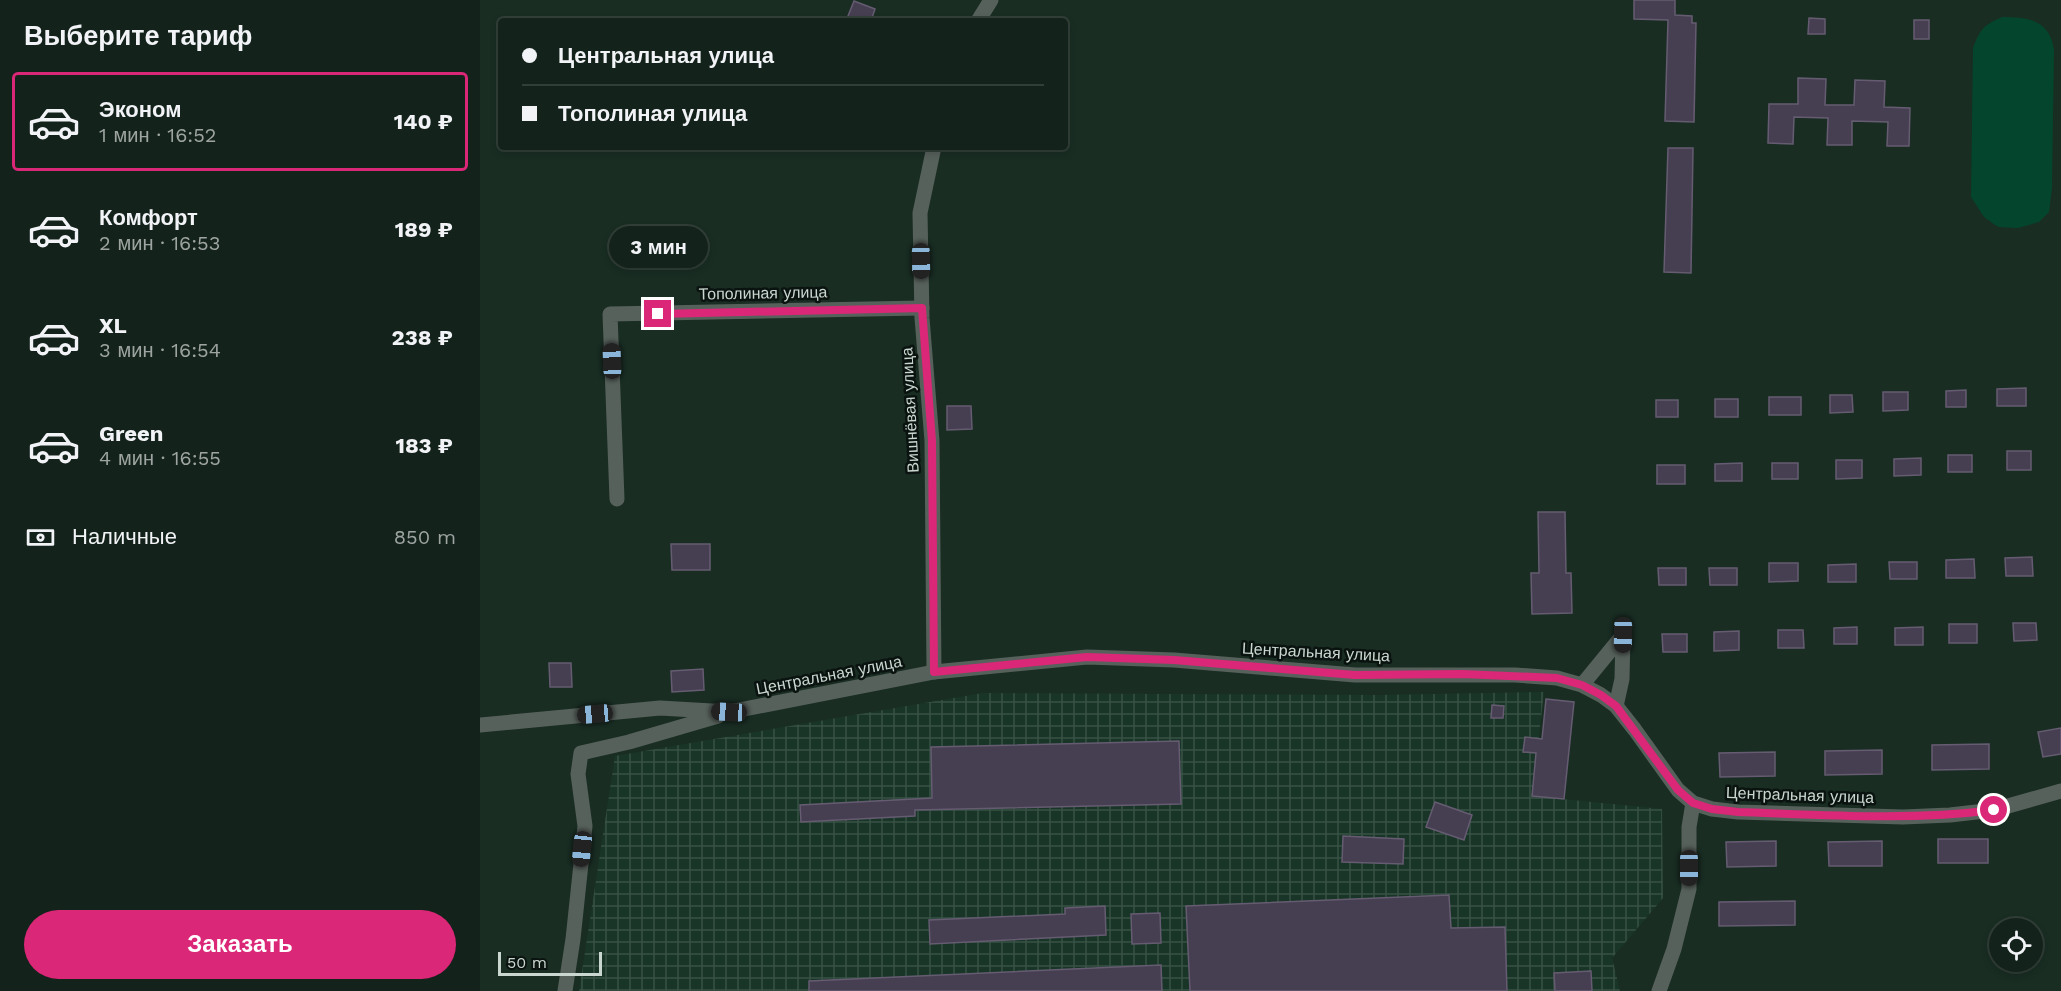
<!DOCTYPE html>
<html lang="ru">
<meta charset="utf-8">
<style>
:root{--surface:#13221a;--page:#202f27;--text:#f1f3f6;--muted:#9da4a2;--line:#323f39;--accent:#db2777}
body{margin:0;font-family:"Work Sans",sans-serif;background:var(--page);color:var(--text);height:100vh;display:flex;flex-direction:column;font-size:22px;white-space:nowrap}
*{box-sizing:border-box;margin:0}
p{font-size:20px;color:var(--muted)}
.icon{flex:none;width:33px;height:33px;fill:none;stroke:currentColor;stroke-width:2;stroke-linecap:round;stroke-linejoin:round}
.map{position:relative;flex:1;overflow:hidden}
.details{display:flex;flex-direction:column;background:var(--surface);width:480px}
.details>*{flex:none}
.hud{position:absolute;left:18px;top:18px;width:570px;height:132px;border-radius:6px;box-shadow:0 3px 9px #0003,0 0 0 2px var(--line);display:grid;align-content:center;height:132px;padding:0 24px;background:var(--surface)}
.tools{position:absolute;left:1509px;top:918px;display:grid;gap:12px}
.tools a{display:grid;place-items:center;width:54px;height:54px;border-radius:50%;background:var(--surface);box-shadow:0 3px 9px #0003,0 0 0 2px var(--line);font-size:30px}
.scale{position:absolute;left:18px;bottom:15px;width:104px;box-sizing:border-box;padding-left:6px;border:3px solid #cad7d0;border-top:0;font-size:16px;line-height:21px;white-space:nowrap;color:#cad7d0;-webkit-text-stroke:4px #0a130f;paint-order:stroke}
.end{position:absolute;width:27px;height:27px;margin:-14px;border:8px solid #db2777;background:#fff;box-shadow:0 0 0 3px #fff}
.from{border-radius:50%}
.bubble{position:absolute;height:42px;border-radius:21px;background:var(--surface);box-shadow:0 3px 9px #0003,0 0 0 2px var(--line);font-size:20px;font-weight:700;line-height:42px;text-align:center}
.car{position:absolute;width:18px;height:36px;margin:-18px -9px;border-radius:8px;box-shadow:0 0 4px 2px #0007;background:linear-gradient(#222 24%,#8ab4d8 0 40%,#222 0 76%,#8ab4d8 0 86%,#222 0)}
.hud b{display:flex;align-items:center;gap:21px;height:57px;font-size:22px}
.hud b+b{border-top:2px solid var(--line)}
.hud i{width:15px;height:15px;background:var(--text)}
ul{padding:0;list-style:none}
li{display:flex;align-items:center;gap:18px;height:99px;margin:0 12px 9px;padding:0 12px;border:3px solid transparent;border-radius:6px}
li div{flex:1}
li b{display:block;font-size:22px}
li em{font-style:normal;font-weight:700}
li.current{border-color:var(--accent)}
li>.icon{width:54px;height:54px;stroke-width:1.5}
h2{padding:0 24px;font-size:27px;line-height:72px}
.pay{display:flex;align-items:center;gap:15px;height:66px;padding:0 24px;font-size:22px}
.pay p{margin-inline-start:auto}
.primary-button{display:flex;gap:12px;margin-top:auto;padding:12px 24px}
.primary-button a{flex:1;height:69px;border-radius:36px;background:var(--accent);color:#fff;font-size:24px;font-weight:700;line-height:69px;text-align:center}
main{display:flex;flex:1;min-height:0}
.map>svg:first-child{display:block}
.industrial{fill:url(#industrial-grid)}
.green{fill:#04462d}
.building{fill:#463e51;stroke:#655c71;stroke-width:1.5}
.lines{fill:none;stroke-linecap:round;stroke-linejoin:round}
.minor{stroke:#57615c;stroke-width:15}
.route{stroke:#db2777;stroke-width:8}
.labels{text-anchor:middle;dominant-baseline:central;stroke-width:5;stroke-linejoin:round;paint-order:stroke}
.street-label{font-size:16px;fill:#cad7d0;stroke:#0a130f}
</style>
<main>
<section class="details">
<h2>Выберите тариф</h2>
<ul>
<li class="current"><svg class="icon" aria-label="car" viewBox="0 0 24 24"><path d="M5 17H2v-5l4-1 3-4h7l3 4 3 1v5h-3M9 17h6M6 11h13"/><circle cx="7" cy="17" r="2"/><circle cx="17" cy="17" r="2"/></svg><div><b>Эконом</b><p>1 мин · 16:52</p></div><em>140 ₽</em></li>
<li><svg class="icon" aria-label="car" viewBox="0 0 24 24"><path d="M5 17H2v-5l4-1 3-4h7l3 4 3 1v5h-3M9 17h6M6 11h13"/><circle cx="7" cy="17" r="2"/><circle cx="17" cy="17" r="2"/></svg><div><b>Комфорт</b><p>2 мин · 16:53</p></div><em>189 ₽</em></li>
<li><svg class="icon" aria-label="car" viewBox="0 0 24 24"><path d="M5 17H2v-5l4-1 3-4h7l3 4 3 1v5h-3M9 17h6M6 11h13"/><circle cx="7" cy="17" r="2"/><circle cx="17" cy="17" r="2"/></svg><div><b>XL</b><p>3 мин · 16:54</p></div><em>238 ₽</em></li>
<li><svg class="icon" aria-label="car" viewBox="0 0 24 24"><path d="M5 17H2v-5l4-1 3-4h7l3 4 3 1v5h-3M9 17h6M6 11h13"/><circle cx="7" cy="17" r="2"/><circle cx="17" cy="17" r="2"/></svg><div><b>Green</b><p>4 мин · 16:55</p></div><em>183 ₽</em></li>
</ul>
<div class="pay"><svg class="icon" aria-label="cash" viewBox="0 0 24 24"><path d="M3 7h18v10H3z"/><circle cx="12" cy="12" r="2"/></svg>Наличные<p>850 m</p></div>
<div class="primary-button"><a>Заказать</a></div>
</section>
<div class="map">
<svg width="1581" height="991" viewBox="0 0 1581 991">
<defs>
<pattern id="industrial-grid" width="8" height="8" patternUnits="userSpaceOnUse" patternTransform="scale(1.5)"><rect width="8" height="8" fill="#183527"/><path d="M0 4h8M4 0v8" fill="none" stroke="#385245"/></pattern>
</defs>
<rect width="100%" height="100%" fill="#192d23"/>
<!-- industrial -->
<path class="industrial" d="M1064,692L1052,796L1182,809L1183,898L1132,958L1140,991H99L135,756L503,693L901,695Z"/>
<!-- green -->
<path class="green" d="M1522,17C1548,17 1570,20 1574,50L1572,188L1569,212L1559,222L1538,228L1518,227L1504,217L1491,197L1493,48C1500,29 1504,25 1522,17Z"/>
<!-- building -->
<g class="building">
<path d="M1154,0H1195V15L1212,16V23H1216L1214,122L1185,121L1188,20L1154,19Z"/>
<path d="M374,1L395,9L391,21H366Z"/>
<path d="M1329,18L1345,19V34H1328Z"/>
<rect x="1434" y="20" width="15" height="19"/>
<path d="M1318,78L1346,79L1345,105H1374L1375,80L1405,81L1404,107L1430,108L1429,146H1407L1408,122L1372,121V145H1347L1348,118L1314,117L1313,144L1288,143L1289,104H1318Z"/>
<path d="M1188,148H1213L1211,273L1184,272Z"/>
<path d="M1546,388V406H1517V389Z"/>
<path d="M1486,390V407H1466V391Z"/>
<path d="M1403,392H1428V410L1403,411Z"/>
<path d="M1350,395H1372L1373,412L1350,413Z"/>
<rect x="1289" y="397" width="32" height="18"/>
<rect x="1235" y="399" width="23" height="18"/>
<rect x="1176" y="400" width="22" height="17"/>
<path d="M467,406H491L492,429L467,430Z"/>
<rect x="1527" y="451" width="24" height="19"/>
<rect x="1468" y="455" width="24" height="17"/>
<path d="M1441,458V475L1414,476V459Z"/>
<path d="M1356,460H1382V478L1356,479Z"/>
<path d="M1262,463V481H1235V464Z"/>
<rect x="1292" y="463" width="26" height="16"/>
<rect x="1177" y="465" width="28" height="19"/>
<path d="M1058,512H1085L1086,573H1091L1092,613L1052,614L1051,573H1059Z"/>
<path d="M191,544H230V570H192Z"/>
<path d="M1552,557L1553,576H1526L1525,558Z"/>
<path d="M1494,559L1495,578H1466V560Z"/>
<path d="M1409,562H1437V579H1410Z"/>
<path d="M1289,563H1318V581L1289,582Z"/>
<path d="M1376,564V582H1348V565Z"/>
<path d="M1178,568H1206V585H1179Z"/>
<path d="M1229,568H1257V585H1230Z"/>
<path d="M1533,623H1556L1557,640L1534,641Z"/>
<rect x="1469" y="624" width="28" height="19"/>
<path d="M1377,627V644H1354V628Z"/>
<path d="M1443,627V645H1415V628Z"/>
<path d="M1298,630H1323L1324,648H1298Z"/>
<path d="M1259,631V650L1234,651V632Z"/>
<path d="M1182,634H1207V652H1183Z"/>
<path d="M69,663H91L92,687H70Z"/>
<path d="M223,669L224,690L192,692L191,671Z"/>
<path d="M1066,699L1094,702L1084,799L1052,796L1056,753L1043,752L1045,737L1062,739Z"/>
<path d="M1012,705L1024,706L1023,718H1011Z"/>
<path d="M1581,728V754L1563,757L1558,732Z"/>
<path d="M699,741L701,804L435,810V816L321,822L320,805L452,798L451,747Z"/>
<path d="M1509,744V769L1452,770V745Z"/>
<path d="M1402,750V774L1345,775V751Z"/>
<path d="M1295,752V776L1240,777L1239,753Z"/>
<path d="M955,802L992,815L984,840L946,827Z"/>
<path d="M863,836L924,839L923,864L862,862Z"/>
<rect x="1458" y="839" width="50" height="24"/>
<path d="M1296,841V866L1247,867L1246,842Z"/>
<path d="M1402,841V866H1349L1348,842Z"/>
<path d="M969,895L971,928L1025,927L1027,991H710L706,906Z"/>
<path d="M1315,901V925L1239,926V902Z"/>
<path d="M625,906L626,935L450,944L449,920L585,914V908Z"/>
<path d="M680,913L681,943L652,944L651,914Z"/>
<path d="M681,965L682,991H329V981Z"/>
<path d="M1111,971L1112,991H1075L1074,973Z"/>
</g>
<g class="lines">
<!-- minor -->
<g class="minor">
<path d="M498,21L511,0"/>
<path d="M137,499L130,314L442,308"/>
<path d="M454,672L452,441L442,318L440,213L454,147"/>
<path d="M1102,685L1143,635"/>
<path d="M1136,706L1142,679L1143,635"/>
<path d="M0,725L180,708L249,712L454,672L607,657L694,660L875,675H1035L1077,678L1102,685L1121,695L1136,706L1155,730L1198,790L1213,803L1232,809L1258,812L1423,817L1470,815L1514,810L1581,791"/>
<path d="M85,991L93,939L105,826L98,774L101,753L149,742L238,716"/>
<path d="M1179,991L1194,949L1209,889V827L1213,803"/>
</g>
</g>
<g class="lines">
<!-- route -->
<path class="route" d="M178,314L442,308L452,441L454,672L607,657L694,660L875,675L982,674L1077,678L1102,685L1121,695L1136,706L1198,790L1213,803L1232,809L1258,812C1344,815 1429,821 1514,810"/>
</g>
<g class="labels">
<!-- street labels -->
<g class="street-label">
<text transform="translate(283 293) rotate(-1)">Тополиная улица</text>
<text transform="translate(430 410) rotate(-93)">Вишнёвая улица</text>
<text transform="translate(836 652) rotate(3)">Центральная улица</text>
<text transform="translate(349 675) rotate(-11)">Центральная улица</text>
<text transform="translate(1320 795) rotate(2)">Центральная улица</text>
</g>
</g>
</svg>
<div class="tools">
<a><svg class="icon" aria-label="locate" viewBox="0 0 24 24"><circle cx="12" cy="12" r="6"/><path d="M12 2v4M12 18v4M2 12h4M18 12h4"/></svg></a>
</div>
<div class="scale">50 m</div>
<i class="end from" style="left:1514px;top:810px"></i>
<i class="end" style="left:178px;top:314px"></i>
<div class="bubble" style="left:129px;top:226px;width:99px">3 мин</div>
<i class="car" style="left:441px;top:261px;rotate:179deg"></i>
<i class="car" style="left:132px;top:361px;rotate:358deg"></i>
<i class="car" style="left:1143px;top:635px;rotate:181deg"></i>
<i class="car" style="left:249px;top:712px;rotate:273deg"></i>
<i class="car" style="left:115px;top:714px;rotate:265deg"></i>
<i class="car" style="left:102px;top:849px;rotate:186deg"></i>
<i class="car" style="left:1209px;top:868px;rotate:180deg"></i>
<div class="hud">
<b><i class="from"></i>Центральная улица</b>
<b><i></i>Тополиная улица</b>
</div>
</div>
</main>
